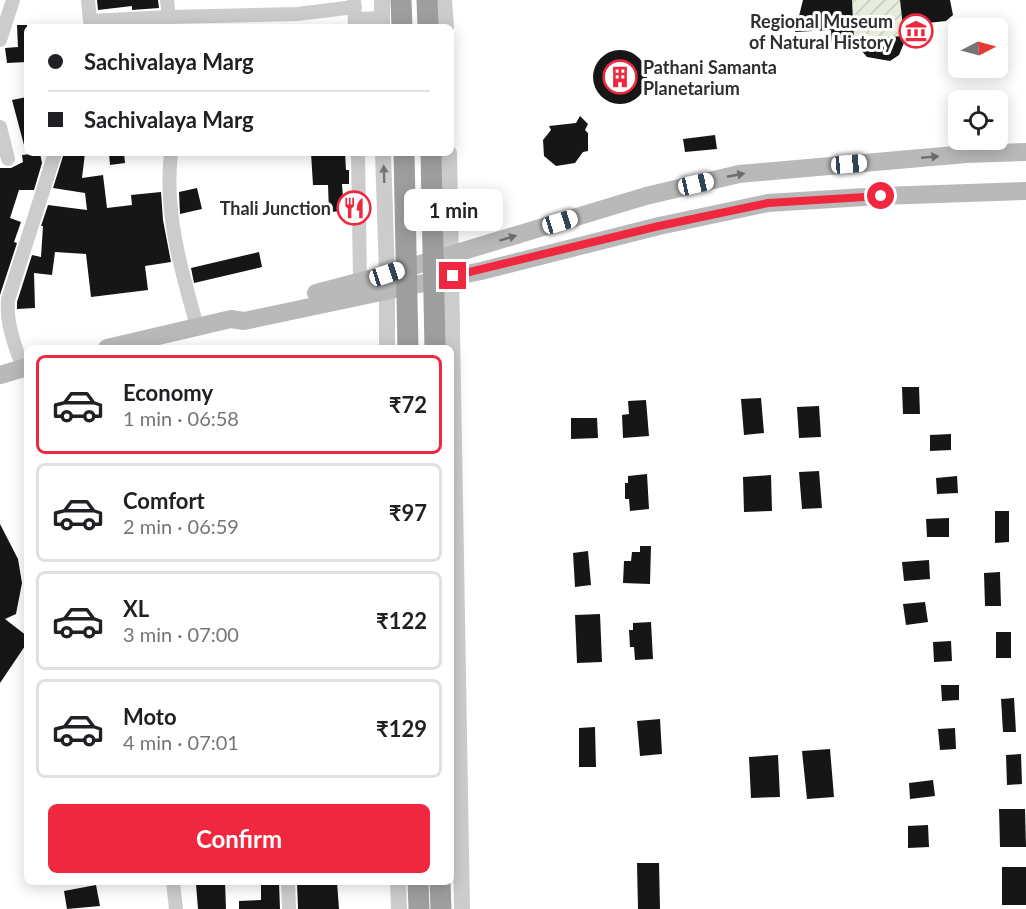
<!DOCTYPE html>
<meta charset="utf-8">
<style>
:root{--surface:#fff;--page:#f2f2f2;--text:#202124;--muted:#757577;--line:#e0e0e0;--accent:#ef2840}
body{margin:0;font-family:Lato,sans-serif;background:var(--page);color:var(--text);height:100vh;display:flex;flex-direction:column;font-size:22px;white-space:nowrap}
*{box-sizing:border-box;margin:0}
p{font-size:20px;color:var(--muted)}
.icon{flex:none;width:33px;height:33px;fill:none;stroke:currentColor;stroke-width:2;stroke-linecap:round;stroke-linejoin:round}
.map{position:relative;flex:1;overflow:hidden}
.sheet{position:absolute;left:24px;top:345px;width:430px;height:540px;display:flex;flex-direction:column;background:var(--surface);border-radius:9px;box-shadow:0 3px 15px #0003}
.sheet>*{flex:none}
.hud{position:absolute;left:24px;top:24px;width:430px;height:132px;border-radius:9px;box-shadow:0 3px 15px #0003;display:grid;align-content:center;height:132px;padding:0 24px;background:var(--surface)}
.needle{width:39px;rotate:84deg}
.fabs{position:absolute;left:948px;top:18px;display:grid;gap:12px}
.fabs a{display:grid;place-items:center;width:60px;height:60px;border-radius:9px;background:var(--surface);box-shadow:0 3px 15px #0003;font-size:30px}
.end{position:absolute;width:27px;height:27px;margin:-14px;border:8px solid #ef2840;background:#fff;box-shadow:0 0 0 3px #fff}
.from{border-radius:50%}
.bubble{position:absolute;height:42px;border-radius:9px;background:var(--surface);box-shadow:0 3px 15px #0003;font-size:20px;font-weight:700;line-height:42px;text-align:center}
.car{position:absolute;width:18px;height:36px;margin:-18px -9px;border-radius:8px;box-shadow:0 0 4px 2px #0007;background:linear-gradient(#fff 24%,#345 0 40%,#fff 0 76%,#345 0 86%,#fff 0)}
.hud b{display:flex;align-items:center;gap:21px;height:57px;font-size:22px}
.hud b+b{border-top:2px solid var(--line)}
.hud i{width:15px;height:15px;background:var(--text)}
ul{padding:10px 0 0;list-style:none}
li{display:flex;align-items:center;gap:18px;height:99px;margin:0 12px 9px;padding:0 12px;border:3px solid var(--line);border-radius:9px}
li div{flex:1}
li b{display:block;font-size:22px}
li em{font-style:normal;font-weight:700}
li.selected{border-color:var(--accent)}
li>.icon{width:54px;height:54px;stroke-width:1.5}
.button{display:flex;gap:12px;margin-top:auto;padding:12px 24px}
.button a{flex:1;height:69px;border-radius:9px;background:var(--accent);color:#fff;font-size:24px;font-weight:700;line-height:69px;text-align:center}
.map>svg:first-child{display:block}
.garden{fill:url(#garden-furrows)}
.building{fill:#161616}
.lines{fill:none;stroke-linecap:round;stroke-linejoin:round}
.minor{stroke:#ccc;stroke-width:14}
.tertiary{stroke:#ccc;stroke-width:16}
.secondary{stroke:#b9b9b9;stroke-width:18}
.trunk{stroke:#9e9e9e;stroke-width:21}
.trunk-bridge{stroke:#9e9e9e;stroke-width:21}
.oneway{fill:#6d6d6d}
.oneway2{fill:#767676}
.route{stroke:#ef2840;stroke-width:8}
.labels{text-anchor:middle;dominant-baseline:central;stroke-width:6;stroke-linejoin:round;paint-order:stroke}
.poi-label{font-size:18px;font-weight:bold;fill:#2f2f2f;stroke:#fff;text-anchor:end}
</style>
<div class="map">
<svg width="1026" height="909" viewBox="0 0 1026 909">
<defs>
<pattern id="garden-furrows" width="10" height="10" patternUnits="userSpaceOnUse" patternTransform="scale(1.5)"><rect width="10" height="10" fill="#e6eddc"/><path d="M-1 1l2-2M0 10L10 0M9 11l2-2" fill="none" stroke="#c6ccbd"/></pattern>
</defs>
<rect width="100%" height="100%" fill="#fff"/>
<!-- garden -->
<path class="garden" d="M852,0H900L904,36L854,39Z"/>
<!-- building -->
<g class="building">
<path d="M97,0H158L159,8L132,10V6L98,10Z"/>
<path d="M803,0H852L854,39L904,36L900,0H950L953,15L946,21L928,23L929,40L904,43L899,55L890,61L867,57L854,42V43H832L831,30L795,32Z"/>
<path d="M17,25H27V62L7,63L5,48L18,47Z"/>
<circle cx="620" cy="77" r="27"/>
<path d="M27,97V144L24,145L12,100Z"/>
<path d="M580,116L588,124L585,130L588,133V151L583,152L575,163L556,166L544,156L543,140L551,130L549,126L576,123Z"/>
<path d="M715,135L717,149L685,152L683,139Z"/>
<path d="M40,153L42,163L34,190H19L10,218L21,222L14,242L17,243L0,295V168H11L23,162L22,155Z"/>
<path d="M64,153H85L82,178L103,175L107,208L132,205L131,195L161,192L163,220L171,262L145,266L148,290L91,297L86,254L55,252L52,275L34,273L35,308L17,309V302L32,255L41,257L43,226H41L48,205L87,210L85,193L53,188Z"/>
<path d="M109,153H124L125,163L110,165Z"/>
<path d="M311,153H345L346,170H349V184H342L344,211L329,212L328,185H313Z"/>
<path d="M197,188L202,209L180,214L179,192Z"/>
<path d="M259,252L262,267L194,283L191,268Z"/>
<path d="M902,387H919L920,414H903Z"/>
<path d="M761,398L764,433L744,435L741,399Z"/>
<path d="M646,400L649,436L623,438L622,415L629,414L628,401Z"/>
<path d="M819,406L821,437L799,438L797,407Z"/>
<path d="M571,418H597L598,438L571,439Z"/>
<path d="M951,434V450L930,451V435Z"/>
<path d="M819,471L822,508L802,509L799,472Z"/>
<path d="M647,474L649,509L630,511L629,499H625V483H628V476Z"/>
<path d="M771,475L772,511L744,512L743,477Z"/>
<path d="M957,476L958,493L937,494L936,478Z"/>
<path d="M995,511H1009V542L995,543Z"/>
<path d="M949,518V537H927L926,519Z"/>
<path d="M0,524L18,559L22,583L16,614L5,619L27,636V643L0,683Z"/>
<path d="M640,546H651L650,584L623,583L624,561H631L632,552H640Z"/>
<path d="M588,551L591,585L575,587L573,553Z"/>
<path d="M929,560L930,579L904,581L902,562Z"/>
<path d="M1000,572L1001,606H985L984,573Z"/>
<path d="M925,602L928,622L906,625L903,604Z"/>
<path d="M600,614L602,662L577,663L575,615Z"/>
<path d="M651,622L653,659L635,660L634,647H630L629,630H633V623Z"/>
<rect x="996" y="632" width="15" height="26"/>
<path d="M951,641L952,661L934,662L933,642Z"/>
<path d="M941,685H959V700L942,701Z"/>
<path d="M1014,698L1016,732H1003L1001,699Z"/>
<path d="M660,719L662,754L640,756L637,721Z"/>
<path d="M595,727L596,767H579V728Z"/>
<path d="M955,728L956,749L940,750L938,729Z"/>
<path d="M830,749L834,797L807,799L802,751Z"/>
<path d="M1021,754L1022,784L1007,785L1006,755Z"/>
<path d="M778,755L780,797L751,798L749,757Z"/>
<path d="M933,780L935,796L910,799L909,783Z"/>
<path d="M999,809H1025L1026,847H1000Z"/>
<path d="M928,825L929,847L908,848V826Z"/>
<path d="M637,863H659L660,909H638Z"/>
<rect x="1002" y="867" width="24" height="38"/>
<path d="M212,882H225L226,909H198L196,884Z"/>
<path d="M261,882H279L280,909H239V901L261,900Z"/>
<path d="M297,882H337L339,909H298Z"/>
<path d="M96,885L100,906L67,909L64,891Z"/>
</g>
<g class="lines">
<!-- minor -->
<g class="minor">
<path d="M88,0L90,21L169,17V27"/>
<path d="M167,0L169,17L297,14L355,7"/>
<path d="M354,0L355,27"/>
<path d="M355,19L382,18"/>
<path d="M0,40L13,0"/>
<path d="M0,127L8,159"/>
<path d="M171,153C164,212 181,270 197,326"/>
<path d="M358,153L360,281"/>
<path d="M23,368C15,346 6,324 8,300L55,153"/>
<path d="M173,882L176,909"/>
<path d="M288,882L289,909"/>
</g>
<!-- tertiary -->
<g class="tertiary">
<path d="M444,0L446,27"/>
<path d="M382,27V0"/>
<path d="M383,153L387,274V348"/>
<path d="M449,153L462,909"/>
<path d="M398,882L399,909"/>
</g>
<!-- secondary -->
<g class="secondary">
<path d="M316,293L377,277L646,196L739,174L966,154L1026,152"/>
<path d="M107,348L231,319L244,321L481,271L659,226L768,203L881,196L1026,191"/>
<path d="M0,375L27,367"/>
</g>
<!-- trunk -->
<g class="trunk">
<path d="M401,0L402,27"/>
<path d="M427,0L428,27"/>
<path d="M418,882L419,909"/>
<path d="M440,882L441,909"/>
</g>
<!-- trunk-bridge -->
<g class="trunk-bridge">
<path d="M404,153L408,348"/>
<path d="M431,153L435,348"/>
</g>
</g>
<!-- one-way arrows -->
<defs><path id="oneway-solid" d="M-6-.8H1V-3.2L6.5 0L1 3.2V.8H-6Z" transform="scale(1.5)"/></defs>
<g class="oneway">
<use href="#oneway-solid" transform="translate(930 157) rotate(-5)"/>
<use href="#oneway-solid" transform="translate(736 175) rotate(-11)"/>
<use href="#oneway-solid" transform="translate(508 238) rotate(-17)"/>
</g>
<use class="oneway2" href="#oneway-solid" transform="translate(384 174) rotate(-92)"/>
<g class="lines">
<!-- route -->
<path class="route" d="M453,276L659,226L768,203L881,196"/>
</g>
<!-- icons -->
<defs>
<g id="museum-ring" transform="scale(1.725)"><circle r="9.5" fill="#fff" stroke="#ef2840" stroke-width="1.5"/><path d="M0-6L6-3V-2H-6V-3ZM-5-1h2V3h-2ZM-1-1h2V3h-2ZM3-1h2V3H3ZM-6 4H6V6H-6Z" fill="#ef2840"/></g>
<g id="building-ring" transform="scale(1.725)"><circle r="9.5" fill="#fff" stroke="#ef2840" stroke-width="1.5"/><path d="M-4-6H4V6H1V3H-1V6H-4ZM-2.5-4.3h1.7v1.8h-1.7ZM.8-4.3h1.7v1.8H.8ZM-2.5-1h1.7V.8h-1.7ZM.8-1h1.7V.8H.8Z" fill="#ef2840"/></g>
<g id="restaurant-ring" transform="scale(1.725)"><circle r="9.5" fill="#fff" stroke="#ef2840" stroke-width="1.5"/><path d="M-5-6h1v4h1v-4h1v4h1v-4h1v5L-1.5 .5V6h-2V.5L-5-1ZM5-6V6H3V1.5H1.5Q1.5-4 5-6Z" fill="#ef2840"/></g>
</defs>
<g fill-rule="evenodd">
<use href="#museum-ring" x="916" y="31"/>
<use href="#building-ring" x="620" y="77"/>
<use href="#restaurant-ring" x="354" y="208"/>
</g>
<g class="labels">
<!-- poi labels -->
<g class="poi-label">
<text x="893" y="21">Regional Museum<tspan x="893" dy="21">of Natural History</tspan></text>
<text x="643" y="67" text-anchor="start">Pathani Samanta<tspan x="643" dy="21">Planetarium</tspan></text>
<text x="331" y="208">Thali Junction</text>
</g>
</g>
</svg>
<div class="fabs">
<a><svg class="needle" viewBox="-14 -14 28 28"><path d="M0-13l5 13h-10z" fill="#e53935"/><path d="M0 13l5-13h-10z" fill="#757577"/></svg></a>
<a><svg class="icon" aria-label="locate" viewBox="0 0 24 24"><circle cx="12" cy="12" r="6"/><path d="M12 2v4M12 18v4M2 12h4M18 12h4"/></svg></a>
</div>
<i class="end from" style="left:881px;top:196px"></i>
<i class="end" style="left:453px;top:276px"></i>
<div class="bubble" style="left:404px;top:189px;width:99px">1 min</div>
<i class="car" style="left:849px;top:164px;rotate:85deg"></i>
<i class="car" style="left:696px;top:184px;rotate:77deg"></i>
<i class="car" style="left:560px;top:222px;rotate:73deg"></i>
<i class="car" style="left:387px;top:274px;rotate:72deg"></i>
<div class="hud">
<b><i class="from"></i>Sachivalaya Marg</b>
<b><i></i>Sachivalaya Marg</b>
</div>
<section class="sheet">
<ul>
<li class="selected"><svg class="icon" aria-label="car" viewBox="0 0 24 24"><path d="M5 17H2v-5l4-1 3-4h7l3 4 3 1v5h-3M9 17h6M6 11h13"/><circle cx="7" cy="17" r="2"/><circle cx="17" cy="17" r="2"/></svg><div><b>Economy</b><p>1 min · 06:58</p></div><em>₹72</em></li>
<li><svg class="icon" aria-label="car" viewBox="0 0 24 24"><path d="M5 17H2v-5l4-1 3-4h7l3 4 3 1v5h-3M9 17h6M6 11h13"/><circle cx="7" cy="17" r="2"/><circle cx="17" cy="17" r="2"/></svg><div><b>Comfort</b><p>2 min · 06:59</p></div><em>₹97</em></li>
<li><svg class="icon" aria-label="car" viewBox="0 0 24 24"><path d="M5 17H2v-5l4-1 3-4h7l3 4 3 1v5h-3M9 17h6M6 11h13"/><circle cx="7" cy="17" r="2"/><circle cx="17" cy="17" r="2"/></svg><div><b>XL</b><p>3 min · 07:00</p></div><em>₹122</em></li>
<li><svg class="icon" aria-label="car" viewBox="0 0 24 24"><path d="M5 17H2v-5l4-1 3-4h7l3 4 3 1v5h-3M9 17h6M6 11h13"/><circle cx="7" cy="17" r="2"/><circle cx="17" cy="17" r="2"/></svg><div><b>Moto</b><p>4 min · 07:01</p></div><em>₹129</em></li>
</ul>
<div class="button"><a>Confirm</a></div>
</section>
</div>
